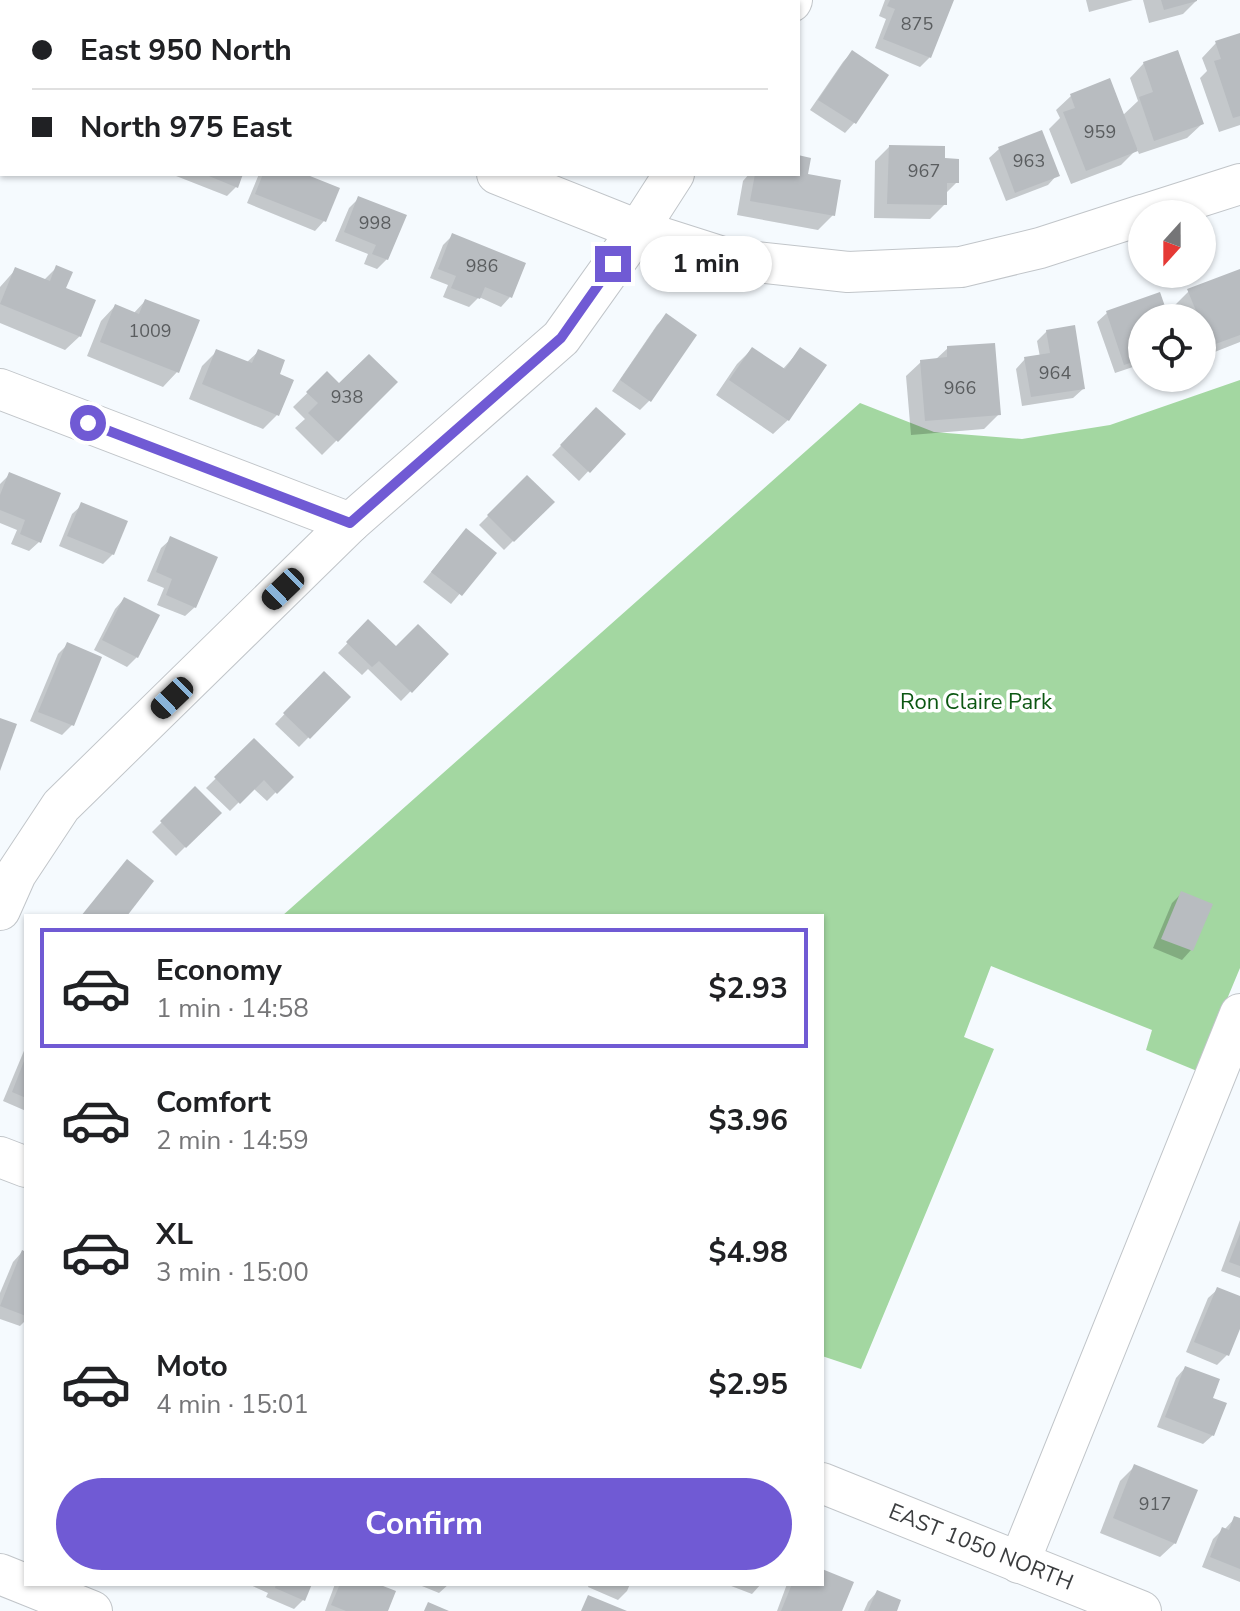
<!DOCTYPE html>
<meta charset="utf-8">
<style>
:root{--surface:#fff;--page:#f6f6f6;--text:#202124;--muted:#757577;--line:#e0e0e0;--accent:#705ad4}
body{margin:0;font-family:"Nunito Sans",sans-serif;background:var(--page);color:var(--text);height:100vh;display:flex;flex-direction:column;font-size:30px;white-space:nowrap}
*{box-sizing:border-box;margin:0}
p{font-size:26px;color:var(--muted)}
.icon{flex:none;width:44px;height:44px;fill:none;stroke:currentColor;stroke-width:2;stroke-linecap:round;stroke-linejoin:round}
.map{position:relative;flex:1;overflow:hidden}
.sheet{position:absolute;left:24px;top:914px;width:800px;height:672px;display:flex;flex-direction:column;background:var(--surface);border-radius:0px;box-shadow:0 2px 6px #0004}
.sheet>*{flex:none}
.hud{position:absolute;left:0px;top:0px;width:800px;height:176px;box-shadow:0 2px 6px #0004;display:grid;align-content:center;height:176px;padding:0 32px;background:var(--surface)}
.needle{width:52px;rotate:201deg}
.buttons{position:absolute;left:1128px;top:200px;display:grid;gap:16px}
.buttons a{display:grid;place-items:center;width:88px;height:88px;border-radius:50%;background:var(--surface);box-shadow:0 2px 6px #0004;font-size:40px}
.end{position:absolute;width:36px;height:36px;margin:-18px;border:10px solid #705ad4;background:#fff;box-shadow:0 0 0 4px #fff}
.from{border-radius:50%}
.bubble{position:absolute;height:56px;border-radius:28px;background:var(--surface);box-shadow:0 2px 6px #0004;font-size:26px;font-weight:700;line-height:56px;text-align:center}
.car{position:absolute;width:24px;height:48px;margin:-24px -12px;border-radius:10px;box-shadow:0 0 6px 2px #0007;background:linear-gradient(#222 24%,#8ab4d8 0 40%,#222 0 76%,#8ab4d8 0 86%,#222 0)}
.hud b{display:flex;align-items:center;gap:28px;height:76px;font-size:30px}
.hud b+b{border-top:2px solid var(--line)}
.hud i{width:20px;height:20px;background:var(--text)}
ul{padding:14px 0 0;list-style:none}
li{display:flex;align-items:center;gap:24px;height:120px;margin:0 16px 12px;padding:0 16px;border:4px solid transparent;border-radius:0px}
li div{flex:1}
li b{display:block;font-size:30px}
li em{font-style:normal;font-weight:700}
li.on{border-color:var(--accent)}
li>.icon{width:72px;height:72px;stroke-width:1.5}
.cta{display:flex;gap:16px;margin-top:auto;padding:16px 32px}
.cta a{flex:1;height:92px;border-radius:48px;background:var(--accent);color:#fff;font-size:32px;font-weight:700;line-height:92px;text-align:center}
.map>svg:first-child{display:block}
.green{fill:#a3d7a1}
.shadow{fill:#0003}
.building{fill:#b8bcc0}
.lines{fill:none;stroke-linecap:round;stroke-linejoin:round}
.minor-casing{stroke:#c1c5c9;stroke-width:42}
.minor{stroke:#fff;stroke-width:40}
.route{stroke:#705ad4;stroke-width:10}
.labels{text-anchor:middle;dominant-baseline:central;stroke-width:7;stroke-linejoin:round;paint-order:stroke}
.number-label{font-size:18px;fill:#5a5d5f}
.park-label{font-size:22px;fill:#0c5712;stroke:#fff}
.street-label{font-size:22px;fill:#3b3d3f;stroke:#fff}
</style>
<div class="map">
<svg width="1240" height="1611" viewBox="0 0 1240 1611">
<rect width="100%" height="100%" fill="#f5fafe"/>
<!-- green -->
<path class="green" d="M1240,380V968L1197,1071L1146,1050L1152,1030L991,966L964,1037L994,1049L861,1369L822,1356V916H282L860,403L934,432L1022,439L1110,425Z"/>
<!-- shadow -->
<g class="shadow">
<path d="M227,0H279L278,2H232Z"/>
<path d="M627,0H662L667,2H626Z"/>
<path d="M885,0H950L930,57L920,67L875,48L886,19L879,16Z"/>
<path d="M1086,0H1133L1089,12Z"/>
<path d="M1143,0H1197L1183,14L1149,23Z"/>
<path d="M1240,35V125L1219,132L1200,78L1207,71L1202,58L1216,43Z"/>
<path d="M852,52L886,75L854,123L845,133L810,110L843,62Z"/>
<path d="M1144,63L1202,124L1187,138L1139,154L1137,149L1121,165L1071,184L1049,129L1060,118L1056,110L1071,96L1122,116L1138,101L1130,78Z"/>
<path d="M2,103V125L0,130V107Z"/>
<path d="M889,147L943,160L957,182L945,194V204L930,219L874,218L875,161Z"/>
<path d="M999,149L1057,175L1048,185L1006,201L989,158Z"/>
<path d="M798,157L806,176L833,215L818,230L737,215L743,181L749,174H798Z"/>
<path d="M171,174H241L237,186L227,196Z"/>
<path d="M259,174H300L324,221L315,231L247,203Z"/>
<path d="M359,198L387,259L377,269L364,264L368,254L335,241L349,208Z"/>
<path d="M452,236L510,297L501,307L479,297L469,307L443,297L448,285L430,278L443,245Z"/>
<path d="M57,267L80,336L65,350L0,323V287L16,269L43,281Z"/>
<path d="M1240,271V342L1202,357V318H1179L1174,306L1189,291Z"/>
<path d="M145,301L177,372L163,387L87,356L101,321L115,306L133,314Z"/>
<path d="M1107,313L1167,318H1142V364L1115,373L1097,322Z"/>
<path d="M666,316L649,401L640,410L612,391L657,325Z"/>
<path d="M1047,331L1083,389L1073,398L1022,406L1016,369L1025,359L1040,357L1037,341Z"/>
<path d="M948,348L999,414L984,429L911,435L906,376L921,362L935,360Z"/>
<path d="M752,349L782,370L800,350L788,420L773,434L716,395L737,364Z"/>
<path d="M217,351L246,363L259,351L277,375V415L263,429L189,399L202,366Z"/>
<path d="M327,374L339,386L395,382L322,455L295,428L305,419L293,407Z"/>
<path d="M596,410L623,434L579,481L552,455Z"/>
<path d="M10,474L39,542L29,551L11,544L17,530L0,523V484Z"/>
<path d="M527,477L552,502L504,550L479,525Z"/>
<path d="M82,505L113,554L103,564L59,546L72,514Z"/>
<path d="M171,539L195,607L185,616L157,605L164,588L147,581L161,548Z"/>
<path d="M457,540L494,553L451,604L423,582Z"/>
<path d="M124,599L137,657L127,667L94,650L115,609Z"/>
<path d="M368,622L396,649L447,654L401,701L368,669L362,675L338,653Z"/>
<path d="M67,645L99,658L72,725L62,735L30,721L58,654Z"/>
<path d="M324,673L348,697L299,747L275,724Z"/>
<path d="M254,741L291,777L267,801L253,788L230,811L206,788Z"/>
<path d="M195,789L219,813L176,856L152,832Z"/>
<path d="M1182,893L1191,950L1182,960L1153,948L1172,903Z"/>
<path d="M26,1046V1111L3,1101Z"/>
<path d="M1240,1220V1278L1221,1271Z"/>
<path d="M22,1252L26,1254V1320L20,1326L0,1319V1293L13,1262Z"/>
<path d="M1218,1289L1240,1298V1323L1227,1355L1217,1365L1186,1352L1208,1298Z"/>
<path d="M1185,1368L1211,1399L1213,1435L1203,1444L1157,1427L1176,1378Z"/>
<path d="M1135,1466L1175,1543L1160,1557L1100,1533L1120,1481Z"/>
<path d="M1235,1518L1240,1521V1582L1202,1567L1213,1539L1222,1530H1224Z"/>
<path d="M822,1571L840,1611H777L787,1584H822Z"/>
<path d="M248,1584H310L304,1599L294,1609L266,1597L268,1593Z"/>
<path d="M335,1584H373L385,1611H325Z"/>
<path d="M417,1584H449L439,1593Z"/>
<path d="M589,1584H630L627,1591L618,1600L588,1587Z"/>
<path d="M726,1584H761L752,1594Z"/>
<path d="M877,1592L895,1611H864L868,1602Z"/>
</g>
<!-- building -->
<g class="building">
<path d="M890,0H954L931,58L883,39L895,9L887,6Z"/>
<path d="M1161,0H1197V1L1164,10Z"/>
<path d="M1240,33V116L1233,118L1214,61L1221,59L1215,41Z"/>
<path d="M852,50L889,75L856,124L818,100Z"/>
<path d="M1178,50L1204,124L1154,141L1139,97L1153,92L1143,62Z"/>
<path d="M1110,78L1138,151L1086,171L1063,112L1075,108L1070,94Z"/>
<path d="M1042,130L1060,176L1015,193L998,147Z"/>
<path d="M889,145L945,146V158L959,159V183H947V205L887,204Z"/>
<path d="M798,155L811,158L808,174L841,180L835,216L750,201L755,174H798Z"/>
<path d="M204,174H243L238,188Z"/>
<path d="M263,174H305L340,188L326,222L255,194Z"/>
<path d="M358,196L407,215L388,260L372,254L376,245L344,232Z"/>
<path d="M452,233L526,263L512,298L485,287L480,299L451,288L456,276L438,269Z"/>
<path d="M56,265L73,272L66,288L96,300L81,337L0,304L15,267L50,281Z"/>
<path d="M1240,269V335L1210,346L1202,326V318H1199L1187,289Z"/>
<path d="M1160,292L1169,318H1142V359L1124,365L1106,311Z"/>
<path d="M145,299L200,320L179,373L100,342L115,304L139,314Z"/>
<path d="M666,313L697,335L651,402L620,380Z"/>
<path d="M1075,325L1085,389L1031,397L1024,357L1050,353L1046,330Z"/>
<path d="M995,343L1001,415L925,421L920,360L947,357V346Z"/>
<path d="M752,347L785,369L800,347L827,365L789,421L729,380Z"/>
<path d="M216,349L252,363L258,349L285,360L280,374L294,380L279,416L202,384Z"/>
<path d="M369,354L398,382L338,442L308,413L318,403L306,392L327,371L339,383Z"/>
<path d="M596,407L626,434L590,473L560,445Z"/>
<path d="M9,472L61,493L41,543L20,534L25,520L0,510V495Z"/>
<path d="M527,475L555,502L514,542L487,515Z"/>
<path d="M81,502L128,521L114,555L67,536Z"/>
<path d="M466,528L497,553L462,596L431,572Z"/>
<path d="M170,536L218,557L196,608L166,595L172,579L156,572Z"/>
<path d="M124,597L160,615L138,658L102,640Z"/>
<path d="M368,619L396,646L418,624L449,654L412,693L379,661L372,667L346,642Z"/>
<path d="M67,642L102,657L74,726L38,712Z"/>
<path d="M324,671L351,697L310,739L283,713Z"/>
<path d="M0,718L17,724L0,771Z"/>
<path d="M254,738L294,777L277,794L264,780L240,804L214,777Z"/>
<path d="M195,786L222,813L186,848L160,821Z"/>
<path d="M127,859L154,881L127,916H81Z"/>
<path d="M1181,891L1213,904L1193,951L1161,939Z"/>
<path d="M26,1056V1098L12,1092Z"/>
<path d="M1240,1234V1266L1229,1262Z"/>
<path d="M22,1250L26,1252V1316L0,1306Z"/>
<path d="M1217,1287L1240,1296V1329L1229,1356L1194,1342Z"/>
<path d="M1185,1366L1220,1379L1213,1398L1227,1403L1214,1436L1165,1417Z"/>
<path d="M1134,1464L1198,1490L1176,1544L1113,1518Z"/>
<path d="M1234,1516L1240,1518V1569L1210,1557L1222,1527L1229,1530Z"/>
<path d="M822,1569L854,1582L842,1611H781L792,1584H822Z"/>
<path d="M276,1584H312L305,1601L275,1588Z"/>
<path d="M340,1584H378L396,1591L388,1611H346L331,1605Z"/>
<path d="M877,1590L901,1600L897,1611H868Z"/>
<path d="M588,1595L627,1611H581Z"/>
<path d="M428,1602L449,1611H424Z"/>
</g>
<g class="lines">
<!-- minor casing -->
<g class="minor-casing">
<g id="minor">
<path d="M59,0L64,2"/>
<path d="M376,2L377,0"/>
<path d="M791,2L792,0"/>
<path d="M497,174L638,230L729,259L848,272L961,267L1040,248L1142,215"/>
<path d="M1146,214L1240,184"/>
<path d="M0,389L350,523"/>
<path d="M0,910L16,874L61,806L350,523L561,338L638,230L674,174"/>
<path d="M0,1157L26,1167"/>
<path d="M822,1483L1141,1611"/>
<path d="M1019,1563L1240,1014"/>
<path d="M0,1574L92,1611"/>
</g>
</g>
<!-- minor -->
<use href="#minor" class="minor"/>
</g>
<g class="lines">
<!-- route -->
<path class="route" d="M88,423L350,523L561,338L613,264"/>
</g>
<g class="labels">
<!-- number labels -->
<g class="number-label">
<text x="917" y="24">875</text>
<text x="1100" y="132">959</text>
<text x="1029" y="161">963</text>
<text x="924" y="171">967</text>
<text x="375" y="223">998</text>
<text x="482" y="266">986</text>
<text x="150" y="331">1009</text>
<text x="1055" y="373">964</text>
<text x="960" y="388">966</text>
<text x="347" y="397">938</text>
<text x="1155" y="1504">917</text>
</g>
<!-- park labels -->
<g class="park-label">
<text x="976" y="702">Ron Claire Park</text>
</g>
<!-- street labels -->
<g class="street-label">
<text transform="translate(981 1547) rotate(22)">EAST 1050 NORTH</text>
</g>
</g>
</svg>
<div class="buttons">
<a><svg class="needle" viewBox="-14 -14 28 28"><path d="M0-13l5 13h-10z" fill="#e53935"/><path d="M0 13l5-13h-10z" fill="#757577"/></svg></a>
<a><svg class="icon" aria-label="locate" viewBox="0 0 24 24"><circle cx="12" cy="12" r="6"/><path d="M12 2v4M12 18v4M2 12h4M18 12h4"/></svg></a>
</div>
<i class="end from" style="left:88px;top:423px"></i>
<i class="end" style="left:613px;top:264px"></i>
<div class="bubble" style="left:640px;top:236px;width:132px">1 min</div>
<i class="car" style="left:283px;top:589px;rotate:226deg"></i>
<i class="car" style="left:172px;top:698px;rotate:226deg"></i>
<div class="hud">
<b><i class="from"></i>East 950 North</b>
<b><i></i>North 975 East</b>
</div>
<section class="sheet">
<ul>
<li class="on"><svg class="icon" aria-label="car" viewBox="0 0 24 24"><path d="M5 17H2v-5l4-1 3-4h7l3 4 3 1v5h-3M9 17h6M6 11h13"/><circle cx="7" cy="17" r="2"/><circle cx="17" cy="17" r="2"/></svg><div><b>Economy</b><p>1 min · 14:58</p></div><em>$2.93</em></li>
<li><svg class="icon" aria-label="car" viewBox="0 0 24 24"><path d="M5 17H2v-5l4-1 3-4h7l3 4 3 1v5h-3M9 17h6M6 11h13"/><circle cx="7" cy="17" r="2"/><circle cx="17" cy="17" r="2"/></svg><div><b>Comfort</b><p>2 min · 14:59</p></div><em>$3.96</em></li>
<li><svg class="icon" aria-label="car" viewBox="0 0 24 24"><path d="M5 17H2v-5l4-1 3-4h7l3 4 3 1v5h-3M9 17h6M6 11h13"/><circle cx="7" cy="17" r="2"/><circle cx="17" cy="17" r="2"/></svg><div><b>XL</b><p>3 min · 15:00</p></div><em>$4.98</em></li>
<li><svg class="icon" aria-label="car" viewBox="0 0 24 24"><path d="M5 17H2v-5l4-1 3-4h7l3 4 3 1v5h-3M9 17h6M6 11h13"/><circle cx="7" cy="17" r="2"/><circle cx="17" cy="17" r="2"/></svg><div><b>Moto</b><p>4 min · 15:01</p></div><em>$2.95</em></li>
</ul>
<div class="cta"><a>Confirm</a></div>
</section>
</div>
